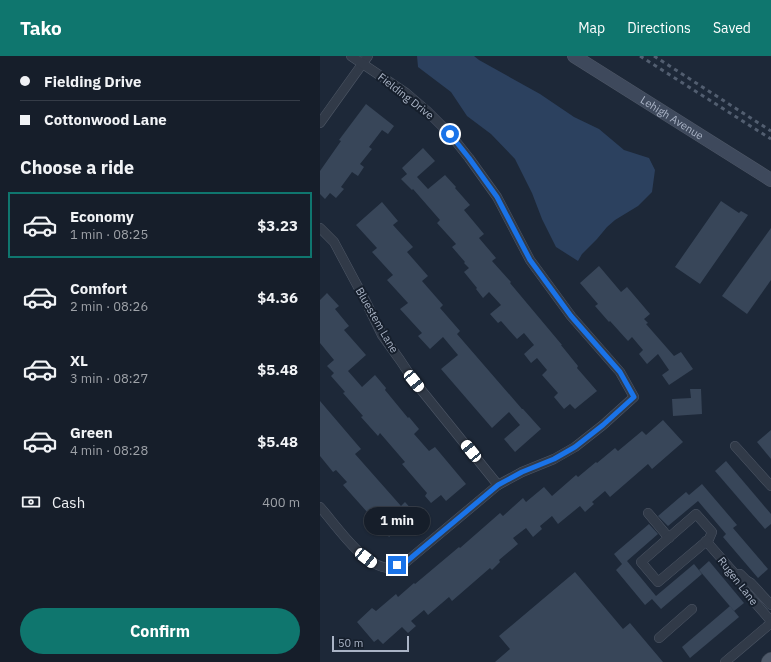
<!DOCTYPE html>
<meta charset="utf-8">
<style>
:root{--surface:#161e2a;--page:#1f2732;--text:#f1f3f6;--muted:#9ea2a8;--line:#353c47;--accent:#0f766e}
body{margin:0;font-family:"IBM Plex Sans",sans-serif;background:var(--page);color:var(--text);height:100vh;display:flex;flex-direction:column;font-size:15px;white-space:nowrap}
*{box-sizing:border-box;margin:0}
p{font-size:13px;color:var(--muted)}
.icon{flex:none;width:22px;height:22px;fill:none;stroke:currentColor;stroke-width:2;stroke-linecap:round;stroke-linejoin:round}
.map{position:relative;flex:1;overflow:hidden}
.panel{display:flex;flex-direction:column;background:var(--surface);width:320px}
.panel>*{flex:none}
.banner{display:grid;align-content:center;height:88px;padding:0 20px;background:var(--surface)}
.scale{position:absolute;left:12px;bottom:10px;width:77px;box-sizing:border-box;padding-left:4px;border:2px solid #aab4c6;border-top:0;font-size:11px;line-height:14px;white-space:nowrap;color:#aab4c6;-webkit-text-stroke:3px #161f2c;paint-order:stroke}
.end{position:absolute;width:18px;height:18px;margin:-9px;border:5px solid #1a73e8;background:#fff;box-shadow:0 0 0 2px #fff}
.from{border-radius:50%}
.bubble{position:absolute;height:28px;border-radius:14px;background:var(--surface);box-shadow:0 1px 3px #0004,0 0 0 1px var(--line);font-size:13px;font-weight:800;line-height:28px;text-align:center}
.car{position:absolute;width:12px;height:24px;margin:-12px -6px;border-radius:5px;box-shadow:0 0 3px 1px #0007;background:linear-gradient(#fff 24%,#345 0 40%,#fff 0 76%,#345 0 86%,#fff 0)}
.banner b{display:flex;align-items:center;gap:14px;height:38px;font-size:15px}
.banner b+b{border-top:1px solid var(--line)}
.banner i{width:10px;height:10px;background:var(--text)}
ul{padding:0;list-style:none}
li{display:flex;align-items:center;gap:12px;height:66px;margin:0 8px 6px;padding:0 12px;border:2px solid transparent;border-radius:0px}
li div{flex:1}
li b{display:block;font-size:15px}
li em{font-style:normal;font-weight:800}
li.on{border-color:var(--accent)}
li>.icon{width:36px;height:36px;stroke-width:1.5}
h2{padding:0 20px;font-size:18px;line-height:48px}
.pay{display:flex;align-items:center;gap:10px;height:44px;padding:0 20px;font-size:15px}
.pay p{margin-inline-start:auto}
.button{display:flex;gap:8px;margin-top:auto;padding:8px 20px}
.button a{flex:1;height:46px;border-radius:24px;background:var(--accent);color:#fff;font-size:16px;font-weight:800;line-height:46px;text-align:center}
header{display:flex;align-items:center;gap:24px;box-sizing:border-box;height:56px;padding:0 20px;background:var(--accent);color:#fff}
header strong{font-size:19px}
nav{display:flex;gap:22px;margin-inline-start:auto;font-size:14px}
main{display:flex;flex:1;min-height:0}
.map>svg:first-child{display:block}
.water{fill:#2c415f}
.building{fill:#384659}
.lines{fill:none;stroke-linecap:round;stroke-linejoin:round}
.street-casing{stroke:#4e5766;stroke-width:10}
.secondary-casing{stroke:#4e5766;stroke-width:14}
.primary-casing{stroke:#3a4351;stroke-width:16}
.street{stroke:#313a48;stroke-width:9}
.secondary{stroke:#3e495c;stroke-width:13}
.primary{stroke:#4e5969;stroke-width:15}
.rail{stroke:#525e70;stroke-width:3;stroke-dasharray:4 4;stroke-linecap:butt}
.route{stroke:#1a73e8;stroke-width:5}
.labels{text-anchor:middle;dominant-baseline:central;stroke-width:4;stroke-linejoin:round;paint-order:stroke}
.street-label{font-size:11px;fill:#aab4c6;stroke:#161f2c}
</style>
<header>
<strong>Tako</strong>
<nav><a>Map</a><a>Directions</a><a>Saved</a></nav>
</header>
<main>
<section class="panel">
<div class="banner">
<b><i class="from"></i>Fielding Drive</b>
<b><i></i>Cottonwood Lane</b>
</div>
<h2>Choose a ride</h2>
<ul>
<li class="on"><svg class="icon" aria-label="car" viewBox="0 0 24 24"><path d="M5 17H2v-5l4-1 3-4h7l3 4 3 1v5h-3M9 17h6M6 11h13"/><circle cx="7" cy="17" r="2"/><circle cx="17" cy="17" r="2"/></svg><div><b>Economy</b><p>1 min · 08:25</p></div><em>$3.23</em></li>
<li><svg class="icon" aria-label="car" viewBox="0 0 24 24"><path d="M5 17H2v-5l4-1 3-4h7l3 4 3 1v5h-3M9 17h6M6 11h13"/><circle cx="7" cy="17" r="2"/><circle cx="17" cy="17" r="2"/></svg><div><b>Comfort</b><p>2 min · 08:26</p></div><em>$4.36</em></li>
<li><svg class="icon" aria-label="car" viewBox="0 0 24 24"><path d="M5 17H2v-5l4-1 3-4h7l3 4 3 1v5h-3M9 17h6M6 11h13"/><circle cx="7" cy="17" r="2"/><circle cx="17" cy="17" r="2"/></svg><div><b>XL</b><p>3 min · 08:27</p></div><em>$5.48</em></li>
<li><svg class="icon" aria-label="car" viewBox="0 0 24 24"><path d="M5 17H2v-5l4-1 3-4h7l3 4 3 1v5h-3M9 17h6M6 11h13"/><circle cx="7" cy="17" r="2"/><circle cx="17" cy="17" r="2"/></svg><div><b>Green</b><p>4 min · 08:28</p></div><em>$5.48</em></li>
</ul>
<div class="pay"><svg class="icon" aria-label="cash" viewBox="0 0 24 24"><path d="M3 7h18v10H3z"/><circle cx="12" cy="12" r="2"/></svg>Cash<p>400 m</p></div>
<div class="button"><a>Confirm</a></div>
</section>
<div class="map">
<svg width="451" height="606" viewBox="0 0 451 606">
<rect width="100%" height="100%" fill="#1d2838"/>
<!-- water -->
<path class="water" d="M97,0H154L159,4L220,38L254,61L279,73L304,94L329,102L335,114L332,136L318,150L295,164L287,171L277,183L262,198L258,205L236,191L222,163L212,137L195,103L171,78L147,60L131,36L98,11Z"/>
<!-- building -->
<g class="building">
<path d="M46,48L74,70L68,78L62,74L49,91L52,93L40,108L44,111L38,120L32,116L21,131L24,133L16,142L10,137L5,143L0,138V115L21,85L19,84Z"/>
<path d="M103,92L115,105L97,121L108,133L125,119L136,131L135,132L150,149L144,154L164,178L159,182L176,202L172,205L191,226L190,227L242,289H241L258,310L257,312L277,335L255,353L250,348L244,353L234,341L238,337L222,319L227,314L217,302L211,307L204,298L214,289L204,277L197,283L181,265L178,267L170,258L181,249L169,236L163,242L156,233L157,232L144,216L149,212L144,207L145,206L132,191L136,188L117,167L120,164L93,133L92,134L81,123L87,118L82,112Z"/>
<path d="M401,145L419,157L421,155L428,159L380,228L355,211Z"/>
<path d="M62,146L78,165L73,169L93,191L87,196L108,220L102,225L123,249L120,252L140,275L137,278L202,353H203L221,373L195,396L184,383L200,369L189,356L172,372L121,313L138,299L123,281L110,293L98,280L102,277L80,253L88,247L67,224L73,219L52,196L57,192L36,169Z"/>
<path d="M451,172V224L427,258L402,240Z"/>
<path d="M279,210L301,236L307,231L330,258L324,263L328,267L326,268L354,300L361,296L373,313L349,329L342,319L349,314L338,298L327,308L319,298L323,294L312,281L308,285L290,265L289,266L275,250L278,248L260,227Z"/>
<path d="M7,237L19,250L15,253L29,270L24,274L46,299L28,315L42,331L55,319L66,332L65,334L88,362L89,361L99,373L94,378L109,395L115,391L146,428L126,445L121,439L111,447L105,440L107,437L82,408L85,406L60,377L58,380L41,361L43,360L23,337L25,336L11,320L14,317L7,310L14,304L0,287V244Z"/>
<path d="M370,333H381L382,358L353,360L352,343L371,342Z"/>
<path d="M0,345L41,393L35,398L81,450L85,446L101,464L91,473L86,467L69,481L59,469L61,466L51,454L48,457L23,429L27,426L16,414L13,416L0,400Z"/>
<path d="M343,364L363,386L332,413L328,408L290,441L285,435L272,446L274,448L265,456L260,450L238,468L232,460L220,470L222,473L213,481L206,472L193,482L198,488L179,504L180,506L172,514L170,512L132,545L129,541L108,559L104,554L91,565L96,570L88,577L82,571L63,588L58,583L54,586L37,566L52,552L56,555L76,538L78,541L94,527L95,528L139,491L140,492L180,457L183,460L203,442L206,446L224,431L232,440L256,419L258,421L276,406L277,407L295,392L298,395L322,375L326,379Z"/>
<path d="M451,374V403L437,386Z"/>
<path d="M406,405L451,458V468L445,473L395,415Z"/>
<path d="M382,428L417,469L413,472L448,513L438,522L403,481L406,478L378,445L348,470L338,460L366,436L369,439Z"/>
<path d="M329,468L338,478L307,505L336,540L374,508L382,518L341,553L332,543L325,549L296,514L302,508L294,498Z"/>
<path d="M389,505L424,547L414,555L379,514Z"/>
<path d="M255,516L303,573L310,567L343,606H175L190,593L179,580Z"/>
<path d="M410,550L419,561L370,602L362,591Z"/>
</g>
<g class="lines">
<!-- street casing -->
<g class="street-casing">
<g id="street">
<path d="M0,67L48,0"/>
<path d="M0,172L14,186L45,244L62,279L80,304L94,325L178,429"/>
<path d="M415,390L451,430"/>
<path d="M0,451C16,469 43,510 68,512C73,512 81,508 86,506L178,429L202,416L234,403L255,391L283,369L314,341L300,316L251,260L210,204L177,141L149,102L130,78L107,55L86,37L31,0"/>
<path d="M328,457L349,482"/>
<path d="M376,458L392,476L389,483L338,526L321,506Z"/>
<path d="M386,485L422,526L424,534L451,565"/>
<path d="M420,518L426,524L431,527L451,549"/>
<path d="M339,582L372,553"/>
<path d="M405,606L451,567"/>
</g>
</g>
<!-- secondary casing -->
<g class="secondary-casing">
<g id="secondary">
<path id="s1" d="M254,0L451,124"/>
</g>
</g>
<!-- primary casing -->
<g class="primary-casing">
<path id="primary" d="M449,606L451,604"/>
</g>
<!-- street -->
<use href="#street" class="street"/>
<!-- secondary -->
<use href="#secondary" class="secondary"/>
<!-- primary -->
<use href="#primary" class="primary"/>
<!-- rail -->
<g class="rail">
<path d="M320,0L451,83"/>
<path d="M334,0L451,75"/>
</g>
</g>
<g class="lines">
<!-- route -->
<path class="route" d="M77,509L86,506L178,429L202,416L234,403L255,391L283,369L314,341L300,316L251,260L210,204L177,141L149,102L130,78"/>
</g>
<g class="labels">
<!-- street labels -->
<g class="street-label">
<text transform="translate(86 40) rotate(38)">Fielding Drive</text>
<text stroke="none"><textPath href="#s1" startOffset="116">Lehigh Avenue</textPath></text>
<text transform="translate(57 264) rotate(60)">Bluestem Lane</text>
<text transform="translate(418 525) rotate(52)">Rugen Lane</text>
</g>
</g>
</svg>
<div class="scale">50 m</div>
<i class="end from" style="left:130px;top:78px"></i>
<i class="end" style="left:77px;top:509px"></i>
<div class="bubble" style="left:44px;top:451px;width:66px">1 min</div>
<i class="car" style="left:94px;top:325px;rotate:141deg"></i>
<i class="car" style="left:151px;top:395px;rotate:321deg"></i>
<i class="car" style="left:46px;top:502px;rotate:128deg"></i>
</div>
</main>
